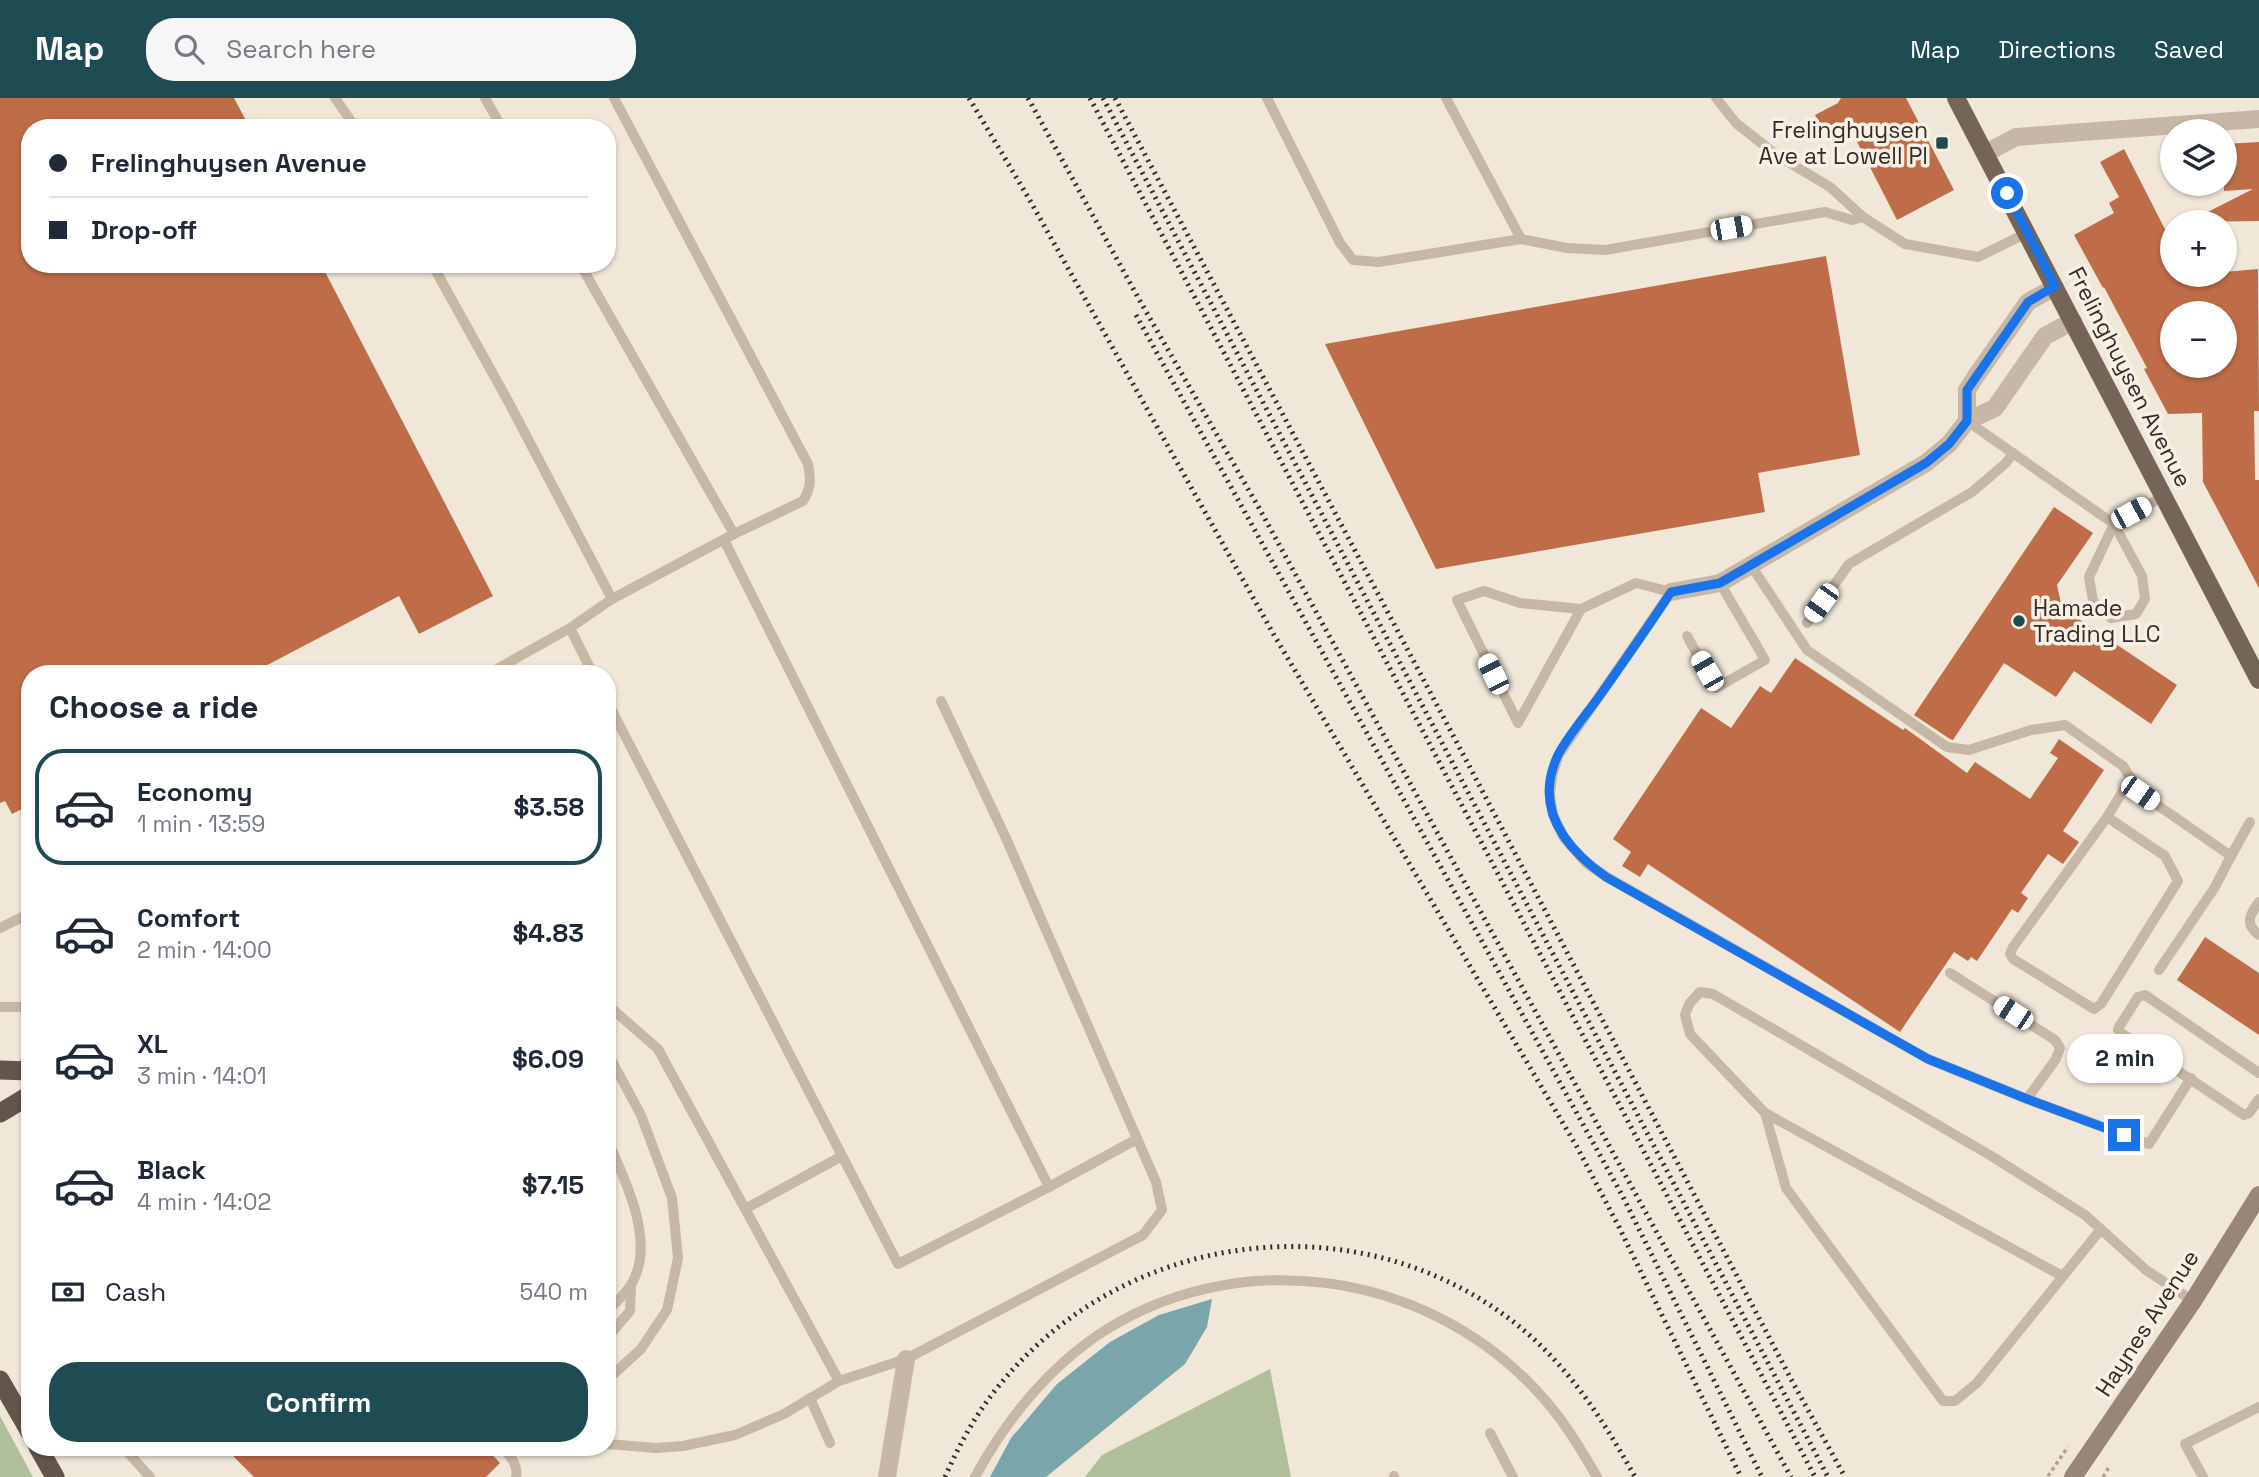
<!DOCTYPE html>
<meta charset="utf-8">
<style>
:root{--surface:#fff;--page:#f6f6f7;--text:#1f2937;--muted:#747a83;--line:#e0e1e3;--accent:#1f4c53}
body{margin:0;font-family:"Space Grotesk",sans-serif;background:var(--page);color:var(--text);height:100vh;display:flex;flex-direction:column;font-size:26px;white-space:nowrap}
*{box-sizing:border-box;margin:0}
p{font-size:23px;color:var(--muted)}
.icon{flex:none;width:38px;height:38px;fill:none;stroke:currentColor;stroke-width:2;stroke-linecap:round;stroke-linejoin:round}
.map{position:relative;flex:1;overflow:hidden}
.panel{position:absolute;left:21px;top:567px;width:595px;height:791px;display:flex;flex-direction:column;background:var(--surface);border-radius:28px;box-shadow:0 2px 5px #0004}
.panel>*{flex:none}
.top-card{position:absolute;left:21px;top:21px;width:595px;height:154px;border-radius:28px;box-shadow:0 2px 5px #0004;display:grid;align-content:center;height:154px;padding:0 28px;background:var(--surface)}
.controls{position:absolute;left:2160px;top:21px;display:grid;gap:14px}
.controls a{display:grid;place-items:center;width:77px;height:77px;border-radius:50%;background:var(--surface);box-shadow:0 2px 5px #0004;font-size:35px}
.end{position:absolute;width:32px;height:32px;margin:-16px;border:9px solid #1a73e8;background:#fff;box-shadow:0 0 0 4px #fff}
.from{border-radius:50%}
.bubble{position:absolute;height:49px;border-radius:24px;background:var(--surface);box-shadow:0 2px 5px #0004;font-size:23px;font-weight:700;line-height:49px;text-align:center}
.car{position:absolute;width:21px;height:42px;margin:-21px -10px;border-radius:9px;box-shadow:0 0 5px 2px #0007;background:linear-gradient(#fff 24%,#345 0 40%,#fff 0 76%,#345 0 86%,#fff 0)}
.top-card b{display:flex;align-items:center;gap:24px;height:66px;font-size:26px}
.top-card b+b{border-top:2px solid var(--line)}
.top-card i{width:18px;height:18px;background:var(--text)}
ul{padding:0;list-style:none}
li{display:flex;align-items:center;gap:21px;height:116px;margin:0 14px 10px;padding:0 14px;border:4px solid transparent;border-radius:28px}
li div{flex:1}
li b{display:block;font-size:26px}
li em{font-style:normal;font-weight:700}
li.selected{border-color:var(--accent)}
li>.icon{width:63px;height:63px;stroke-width:1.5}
h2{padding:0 28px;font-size:32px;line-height:84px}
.pay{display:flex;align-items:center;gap:18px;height:77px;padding:0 28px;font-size:26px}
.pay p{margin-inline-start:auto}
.cta{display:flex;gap:14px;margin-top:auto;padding:14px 28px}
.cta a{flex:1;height:80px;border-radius:28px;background:var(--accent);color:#fff;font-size:28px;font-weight:700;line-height:80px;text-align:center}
header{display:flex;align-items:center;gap:42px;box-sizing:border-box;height:98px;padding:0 35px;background:var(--accent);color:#fff}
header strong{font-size:33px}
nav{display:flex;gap:38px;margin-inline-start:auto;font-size:24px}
.search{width:490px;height:63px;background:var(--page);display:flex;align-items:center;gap:18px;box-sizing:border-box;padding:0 24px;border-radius:28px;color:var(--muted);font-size:26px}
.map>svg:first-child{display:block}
.green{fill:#b0be9a}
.water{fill:#7aa6ab}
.building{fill:#bf6c48;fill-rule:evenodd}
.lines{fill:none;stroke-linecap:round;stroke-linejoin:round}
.path{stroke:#b3a191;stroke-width:3.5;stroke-dasharray:3.5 3.5;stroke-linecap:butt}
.service{stroke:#c7b7a6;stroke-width:10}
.minor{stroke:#c7b7a6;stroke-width:18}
.secondary{stroke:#9a8678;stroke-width:18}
.primary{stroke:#756458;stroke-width:18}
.trunk{stroke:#64554b;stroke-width:19}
.rail{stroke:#342b27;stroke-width:5;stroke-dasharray:2 5;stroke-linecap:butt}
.route{stroke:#1a73e8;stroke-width:9}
.poi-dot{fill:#1f4c53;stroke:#f8f0e5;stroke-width:2.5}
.labels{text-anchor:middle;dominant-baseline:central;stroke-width:7;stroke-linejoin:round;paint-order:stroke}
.poi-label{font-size:23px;fill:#342b27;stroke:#f8f0e5;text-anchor:end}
.street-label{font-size:23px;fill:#342b27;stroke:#f8f0e5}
</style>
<header>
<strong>Map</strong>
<div class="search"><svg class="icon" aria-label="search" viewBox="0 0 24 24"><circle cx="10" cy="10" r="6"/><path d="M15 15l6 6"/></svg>Search here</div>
<nav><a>Map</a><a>Directions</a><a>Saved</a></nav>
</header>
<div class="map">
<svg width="2259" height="1379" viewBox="0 0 2259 1379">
<rect width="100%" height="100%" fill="#f0e7d9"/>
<!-- green -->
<g class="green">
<path d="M1270,1271L1291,1379H1085L1102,1357Z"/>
<path d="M0,1318L33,1379H0Z"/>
</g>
<!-- water -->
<path class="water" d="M1212,1201L1207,1229L1185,1266L1046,1379H990L1011,1340L1057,1286L1110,1244L1159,1217Z"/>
<!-- building -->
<g class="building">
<path d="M0,0H234L250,30H30V166H321L493,498L419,536L399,498L250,576H30V707L12,716L5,703L0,705Z"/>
<path d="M1841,0H1906L1954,92L1897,122L1851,32L1844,36L1837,24L1823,32L1815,17L1838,5Z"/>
<path d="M2259,44V123L2188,124L2253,91L2224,93V46Z"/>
<path d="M2124,51L2172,145V177H2224V174L2258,171L2259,313H2254L2255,382H2259V490L2203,384L2202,315L2168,316L2144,271L2147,270L2104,189L2103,190L2074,137L2114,115L2109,105L2119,99L2100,64ZM2172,215H2224V268H2172Z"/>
<path d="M1826,158L1860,357L1758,375L1765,414L1436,471L1325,246Z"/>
<path d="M2054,409L2093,435L2057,487L2062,510L2177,587L2151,626L2074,573L2056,599L2004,565L1953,642L1950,641L1914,617Z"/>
<path d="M1795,560L1903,632L1905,630L1967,675L1975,664L2030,701L2058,660L2050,655L2059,641L2104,672L2063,733L2079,744L2063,766L2048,756L2021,795L2028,800L2018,815L2012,811L1977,863L1971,859L1968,863L1954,854L1900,934L1648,766L1640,779L1622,768L1631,754L1613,741L1701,610L1731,630L1760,588L1771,595Z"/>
<path d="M2205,839L2259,875V937L2177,882Z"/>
<path d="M224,1349H485L500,1365L486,1379H254Z"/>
</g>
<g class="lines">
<!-- path -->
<g class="path">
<path d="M2048,1378L2068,1349"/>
<path d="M2103,1379L2109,1369"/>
</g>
<!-- service -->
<g class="service">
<path d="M335,0L356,30"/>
<path d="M485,0L502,30"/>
<path d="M1267,0L1340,145L1353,162L1379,164L1521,141L1567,150L1605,152L1825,114L1852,122L1863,119"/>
<path d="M1446,0L1521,141"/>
<path d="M1716,0L1736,25L1775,56L1830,89L1863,119L1905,146L1978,159L2027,135"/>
<path d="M432,166L508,303L612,501"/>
<path d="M580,166L734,436"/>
<path d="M1967,323L2114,426L2142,478L2145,501L2136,516L2111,520L2093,503L2089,479L2114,426L2164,398"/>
<path d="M1750,466L1807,552L1947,649L1969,652L2031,632L2065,627L2123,668L2140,695L2231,758L2215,789L2159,872"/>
<path d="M1581,511L1520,505L1484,493L1457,502L1518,625L1581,511L1636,485L1671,494L1558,658L1552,679L1550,696L1553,717L1564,740L1586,765L1607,779L1928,961L2027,1001L2056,961L2060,950L2055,942L1950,875"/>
<path d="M1807,525L1849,466L1972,394L2006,365L2013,355"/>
<path d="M570,530L593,576"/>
<path d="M1687,538L1716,590L1765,562L1720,485"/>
<path d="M488,576L570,530L612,501L734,436L803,403C811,390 811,381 808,366L614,0"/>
<path d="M607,603L898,1166L1049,1089L724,442"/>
<path d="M2107,719L2013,849L2010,856L2013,861L2094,911L2101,906L2178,783L2165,758L2107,719L2131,680"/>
<path d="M2231,758L2250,724"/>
<path d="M2259,804C2250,816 2244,826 2259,837"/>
<path d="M0,830L30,815"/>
<path d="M607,903L610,909L658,951L839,1283"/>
<path d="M0,909H30"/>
<path d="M607,954L641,1017L672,1100L678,1160L667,1212L641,1251L607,1282"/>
<path d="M2259,975L2145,897L2138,899L2119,929L2118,932L2121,935L2244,1017L2249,1015L2259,1001"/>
<path d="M2027,1001L2149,1046L2191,980"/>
<path d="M1765,1015L2062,1178"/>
<path d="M607,1041C625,1082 656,1143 632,1185C626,1196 615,1205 607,1214"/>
<path d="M1049,1089L1137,1041"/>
<path d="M745,1111L842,1058"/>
<path d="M2101,1131L1977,1285L1955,1303H1943L1786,1090L1765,1015L1690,936L1685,917L1689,906L1700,894L1713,896L1993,1059L2085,1117L2146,1172L2193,1203"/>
<path d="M607,1154V1157"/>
<path d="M607,1240L630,1213L631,1187"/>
<path d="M810,1300L830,1345"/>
<path d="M1490,1335L1513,1379"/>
<path d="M607,1346L656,1350L683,1348L735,1337L784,1316L839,1283L906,1261L1143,1137L1162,1112L1156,1084L1005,738L941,603"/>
<path d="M123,1349L150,1379"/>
<path d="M502,1349C510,1357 519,1368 516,1379"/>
<path d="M1394,1378V1379"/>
<path d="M975,1379C1005,1324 1044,1275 1095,1239C1233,1145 1423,1171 1536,1292C1561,1318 1579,1348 1597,1379"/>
<path d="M2203,1379L2185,1346L2259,1309"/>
</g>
<!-- minor -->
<g class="minor">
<path d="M1986,55L2016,39L2259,21"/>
<path d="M1967,323V292L1976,278L2028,204L2055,189"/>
<path d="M1671,494L1720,485L1926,365L1949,346L1967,323L1995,310L2045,238L2073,223"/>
<path d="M887,1379L906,1261"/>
</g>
<!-- secondary -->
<path class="secondary" d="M2073,1379L2193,1203L2259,1097"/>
<!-- primary -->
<path class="primary" d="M1956,0L2259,582"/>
<!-- trunk -->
<g class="trunk">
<path d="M0,972L30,973"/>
<path d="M0,1015L30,997"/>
<path d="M0,1282L30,1334"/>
<path d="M38,1349L55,1379"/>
</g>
<!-- rail -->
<g class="rail">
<path d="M969,0L1028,99L1274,537L1577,1049L1619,1129L1741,1379"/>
<path d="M1028,0L1140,203L1259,410L1791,1379"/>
<path d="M1090,0L1815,1379"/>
<path d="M1103,0L1828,1379"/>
<path d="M1115,0L1465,660L1792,1283L1845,1379"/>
<path d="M1136,217L1622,1097L1762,1379"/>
<path d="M945,1379C960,1345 978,1312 1002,1284C1126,1134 1350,1103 1507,1219C1564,1261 1601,1318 1635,1379"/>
</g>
</g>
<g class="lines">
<!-- route -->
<path class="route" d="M2007,95L2055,188L2028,204L1967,292V323L1949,346L1926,365L1720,485L1671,494C1648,529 1625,562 1601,596C1589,613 1567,639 1558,657C1533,710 1565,750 1606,779L1928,961L2027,1001L2124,1037"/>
</g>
<!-- markers -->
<g class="poi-dot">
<rect x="1935" y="38" width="14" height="14" rx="3.5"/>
<circle cx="2019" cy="523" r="7"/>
</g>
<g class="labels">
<!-- poi labels -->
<g class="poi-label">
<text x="1928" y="32">Frelinghuysen<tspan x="1928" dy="26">Ave at Lowell Pl</tspan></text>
<text x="2033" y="510" text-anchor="start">Hamade<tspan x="2033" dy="26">Trading LLC</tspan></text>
</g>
<!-- street labels -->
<g class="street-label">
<text transform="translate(2130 279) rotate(63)">Frelinghuysen Avenue</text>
<text transform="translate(2147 1225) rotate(-57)">Haynes Avenue</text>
</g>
</g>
</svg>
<div class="controls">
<a><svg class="icon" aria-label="layers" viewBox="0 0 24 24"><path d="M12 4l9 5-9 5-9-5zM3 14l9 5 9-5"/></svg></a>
<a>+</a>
<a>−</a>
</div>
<i class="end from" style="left:2007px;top:95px"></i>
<i class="end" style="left:2124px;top:1037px"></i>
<div class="bubble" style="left:2067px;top:936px;width:116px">2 min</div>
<i class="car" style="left:1731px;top:130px;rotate:80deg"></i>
<i class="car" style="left:2131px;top:415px;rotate:62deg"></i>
<i class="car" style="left:1821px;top:505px;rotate:216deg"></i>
<i class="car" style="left:1707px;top:573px;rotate:330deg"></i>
<i class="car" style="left:1493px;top:576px;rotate:334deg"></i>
<i class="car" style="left:2140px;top:695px;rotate:125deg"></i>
<i class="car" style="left:2013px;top:915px;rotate:303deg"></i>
<div class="top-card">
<b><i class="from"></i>Frelinghuysen Avenue</b>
<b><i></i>Drop-off</b>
</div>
<section class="panel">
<h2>Choose a ride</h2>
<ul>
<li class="selected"><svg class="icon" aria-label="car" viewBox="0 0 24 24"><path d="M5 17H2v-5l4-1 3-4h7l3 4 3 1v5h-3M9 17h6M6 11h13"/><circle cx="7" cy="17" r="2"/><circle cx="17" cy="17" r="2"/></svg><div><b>Economy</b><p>1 min · 13:59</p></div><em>$3.58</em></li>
<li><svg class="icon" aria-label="car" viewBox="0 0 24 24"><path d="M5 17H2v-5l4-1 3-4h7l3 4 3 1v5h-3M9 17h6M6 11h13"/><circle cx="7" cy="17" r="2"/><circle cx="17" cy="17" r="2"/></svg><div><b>Comfort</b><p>2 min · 14:00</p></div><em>$4.83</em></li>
<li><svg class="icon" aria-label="car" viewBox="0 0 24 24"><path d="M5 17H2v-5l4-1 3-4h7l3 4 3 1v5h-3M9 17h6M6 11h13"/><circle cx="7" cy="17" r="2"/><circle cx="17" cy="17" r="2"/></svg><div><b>XL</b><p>3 min · 14:01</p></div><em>$6.09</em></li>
<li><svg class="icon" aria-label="car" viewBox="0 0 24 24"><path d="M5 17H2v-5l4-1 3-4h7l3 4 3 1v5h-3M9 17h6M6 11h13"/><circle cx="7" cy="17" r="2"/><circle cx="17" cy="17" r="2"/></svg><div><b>Black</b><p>4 min · 14:02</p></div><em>$7.15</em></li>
</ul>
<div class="pay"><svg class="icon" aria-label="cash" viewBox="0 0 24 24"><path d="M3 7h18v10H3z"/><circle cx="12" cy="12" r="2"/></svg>Cash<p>540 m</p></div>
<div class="cta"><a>Confirm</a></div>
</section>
</div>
